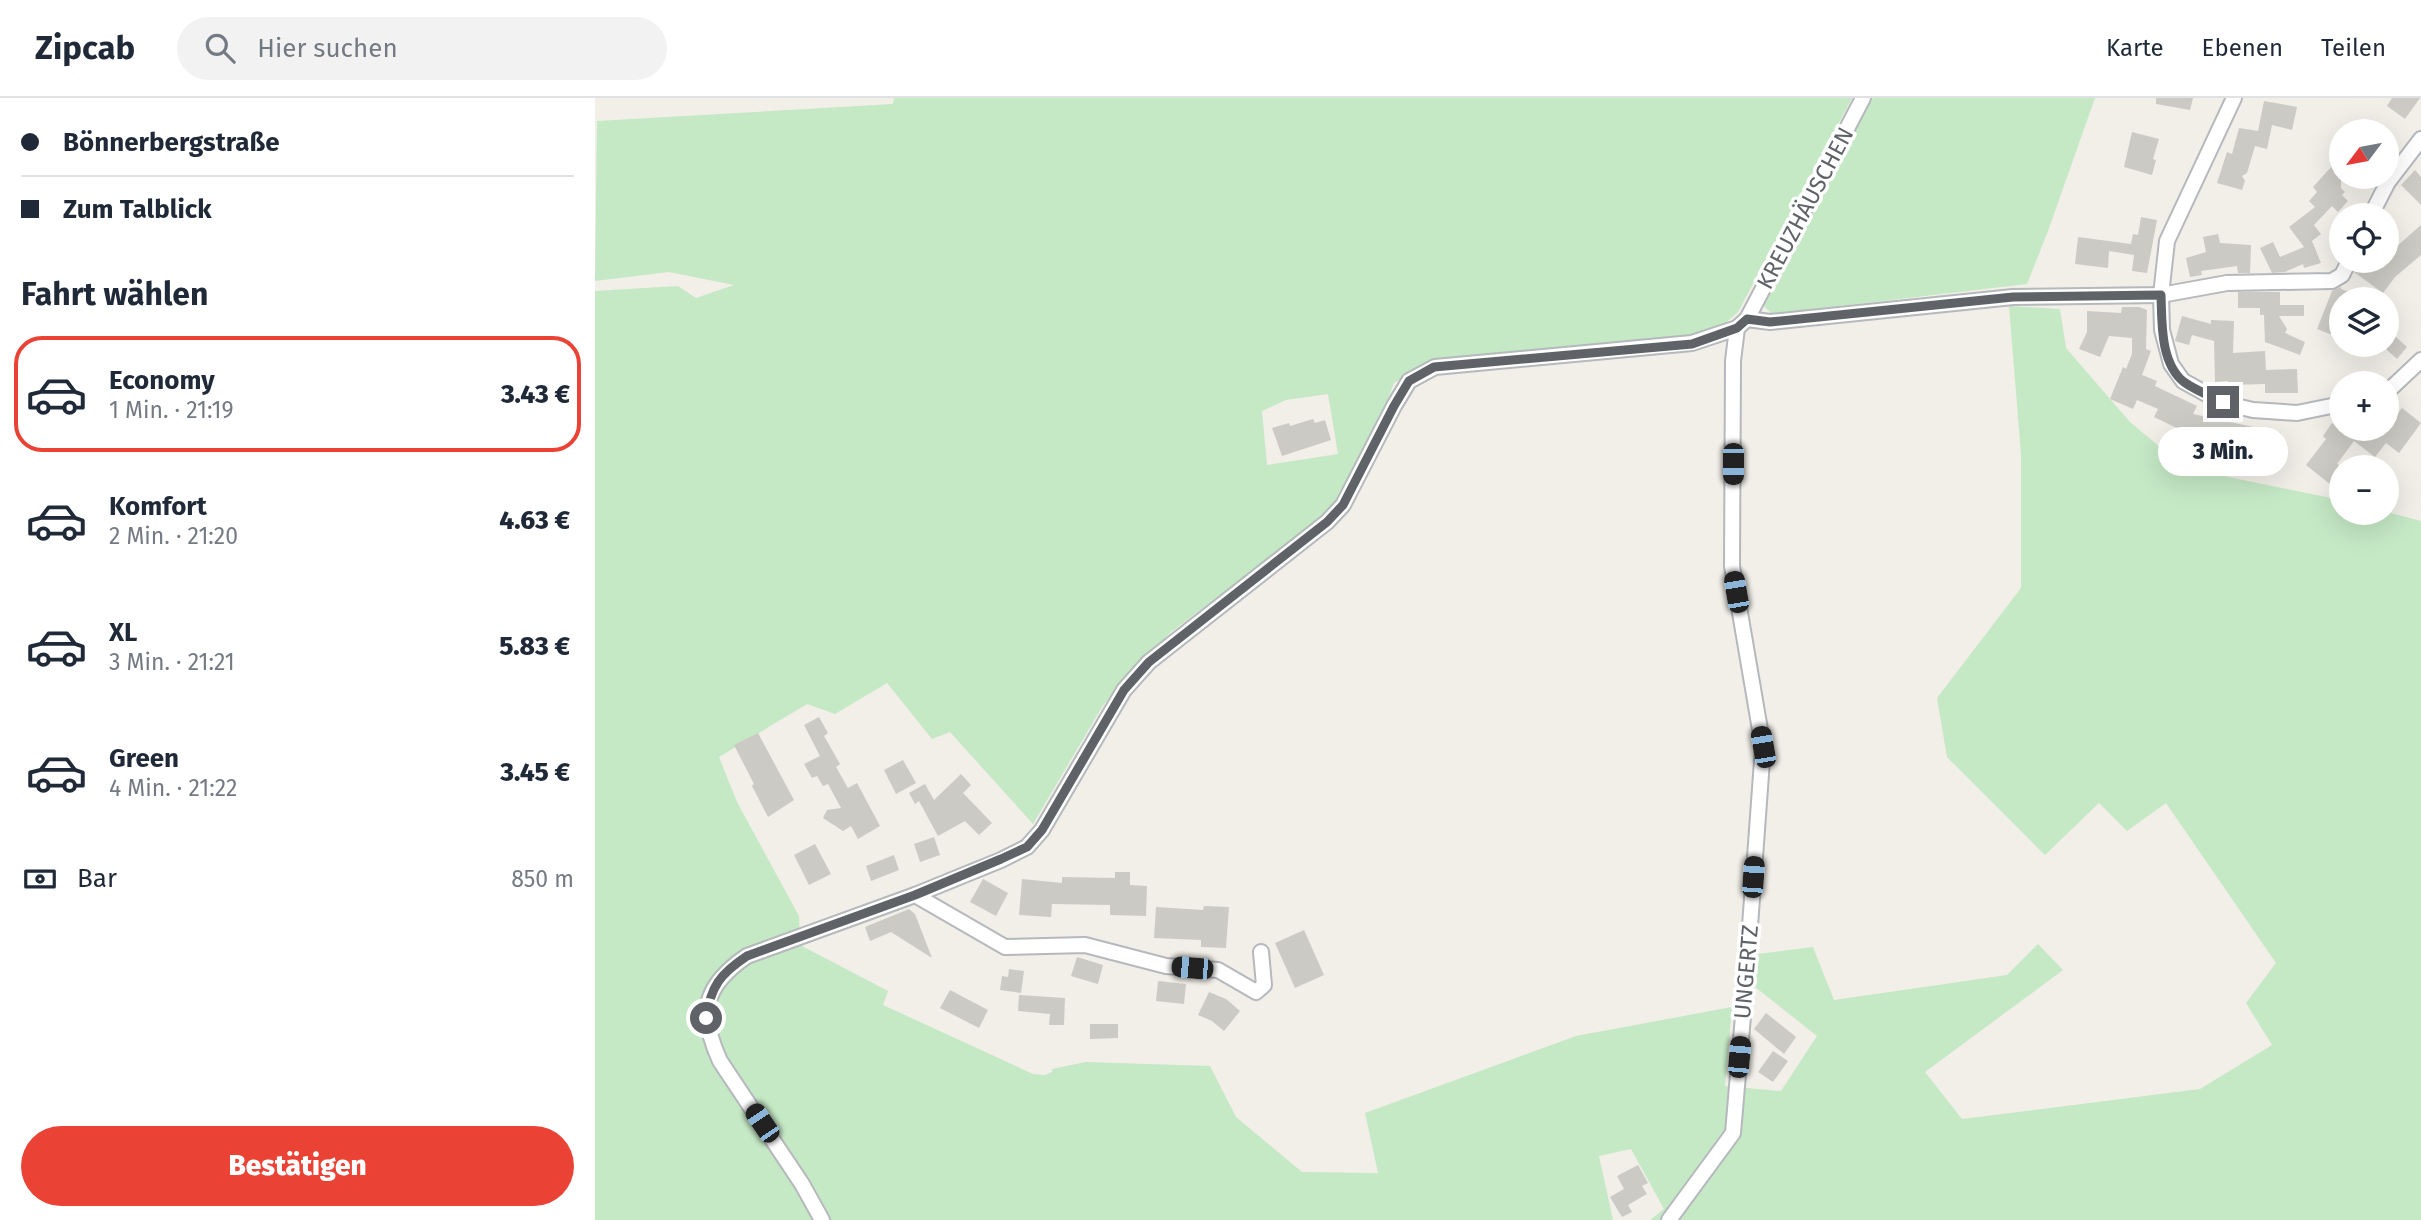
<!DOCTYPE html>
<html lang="de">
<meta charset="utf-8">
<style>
:root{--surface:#fff;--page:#f2f2f3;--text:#1f2937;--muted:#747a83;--line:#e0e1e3;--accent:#ea4335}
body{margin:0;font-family:"Fira Sans",sans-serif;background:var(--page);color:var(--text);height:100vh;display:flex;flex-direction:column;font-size:26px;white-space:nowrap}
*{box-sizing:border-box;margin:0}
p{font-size:23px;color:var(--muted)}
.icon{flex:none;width:38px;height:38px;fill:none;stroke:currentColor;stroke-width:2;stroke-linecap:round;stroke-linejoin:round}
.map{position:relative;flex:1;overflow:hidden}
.sheet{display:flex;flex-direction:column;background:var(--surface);width:595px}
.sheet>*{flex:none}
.hud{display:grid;align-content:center;height:154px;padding:0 21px;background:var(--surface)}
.needle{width:46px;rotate:238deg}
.fabs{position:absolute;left:1734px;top:21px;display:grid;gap:14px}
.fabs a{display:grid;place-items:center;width:70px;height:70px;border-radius:50%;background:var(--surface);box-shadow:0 7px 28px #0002;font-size:35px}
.end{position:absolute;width:32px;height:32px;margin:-16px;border:9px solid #5f6368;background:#fff;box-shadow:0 0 0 4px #fff}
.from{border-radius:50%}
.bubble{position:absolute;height:49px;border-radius:24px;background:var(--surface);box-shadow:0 7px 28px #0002;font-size:23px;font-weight:800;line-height:49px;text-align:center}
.car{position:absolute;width:21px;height:42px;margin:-21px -10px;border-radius:9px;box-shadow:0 0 5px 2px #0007;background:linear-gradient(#222 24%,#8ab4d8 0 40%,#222 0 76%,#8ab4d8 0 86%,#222 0)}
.hud b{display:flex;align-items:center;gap:24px;height:66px;font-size:26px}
.hud b+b{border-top:2px solid var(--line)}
.hud i{width:18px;height:18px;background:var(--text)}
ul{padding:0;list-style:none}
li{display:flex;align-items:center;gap:21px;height:116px;margin:0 14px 10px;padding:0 7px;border:4px solid transparent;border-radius:28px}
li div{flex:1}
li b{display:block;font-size:26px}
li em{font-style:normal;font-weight:800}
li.selected{border-color:var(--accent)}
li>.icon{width:63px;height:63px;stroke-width:1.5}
h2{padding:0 21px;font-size:32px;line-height:84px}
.pay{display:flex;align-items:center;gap:18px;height:77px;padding:0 21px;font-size:26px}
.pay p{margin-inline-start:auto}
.primary-button{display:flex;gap:14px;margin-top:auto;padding:14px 21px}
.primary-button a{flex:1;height:80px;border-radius:42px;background:var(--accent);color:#fff;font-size:28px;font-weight:800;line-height:80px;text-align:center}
header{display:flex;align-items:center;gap:42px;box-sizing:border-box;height:98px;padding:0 35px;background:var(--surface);border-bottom:2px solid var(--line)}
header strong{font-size:33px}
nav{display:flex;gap:38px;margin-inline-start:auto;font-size:24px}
.search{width:490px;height:63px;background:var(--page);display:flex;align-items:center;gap:18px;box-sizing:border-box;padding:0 24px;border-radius:38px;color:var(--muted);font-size:26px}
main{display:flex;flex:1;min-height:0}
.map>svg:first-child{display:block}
.green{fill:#c5e8c5;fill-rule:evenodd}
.building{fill:#cccac5}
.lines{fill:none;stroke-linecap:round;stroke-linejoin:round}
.minor-casing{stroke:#b5b8bc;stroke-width:18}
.minor{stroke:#fff;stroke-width:14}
.route{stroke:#5f6368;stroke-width:9}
.labels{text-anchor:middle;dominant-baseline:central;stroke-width:7;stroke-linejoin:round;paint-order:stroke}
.street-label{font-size:23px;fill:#5f6368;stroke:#fff}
</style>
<header>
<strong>Zipcab</strong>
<div class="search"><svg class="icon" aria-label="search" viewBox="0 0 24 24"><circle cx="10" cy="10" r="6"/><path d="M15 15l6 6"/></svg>Hier suchen</div>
<nav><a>Karte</a><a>Ebenen</a><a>Teilen</a></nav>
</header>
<main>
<section class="sheet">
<div class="hud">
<b><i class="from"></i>Bönnerbergstraße</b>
<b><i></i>Zum Talblick</b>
</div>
<h2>Fahrt wählen</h2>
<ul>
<li class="selected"><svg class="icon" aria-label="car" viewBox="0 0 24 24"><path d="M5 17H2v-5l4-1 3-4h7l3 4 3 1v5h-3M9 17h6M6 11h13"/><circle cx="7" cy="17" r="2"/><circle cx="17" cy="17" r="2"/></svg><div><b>Economy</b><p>1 Min. · 21:19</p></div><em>3.43 €</em></li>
<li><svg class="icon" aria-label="car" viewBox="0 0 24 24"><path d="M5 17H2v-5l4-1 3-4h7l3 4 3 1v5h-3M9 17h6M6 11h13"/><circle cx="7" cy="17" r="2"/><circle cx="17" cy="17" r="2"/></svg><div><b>Komfort</b><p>2 Min. · 21:20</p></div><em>4.63 €</em></li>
<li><svg class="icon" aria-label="car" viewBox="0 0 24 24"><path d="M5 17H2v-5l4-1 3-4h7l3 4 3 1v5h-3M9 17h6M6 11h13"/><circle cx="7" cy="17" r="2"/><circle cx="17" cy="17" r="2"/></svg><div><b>XL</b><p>3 Min. · 21:21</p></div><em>5.83 €</em></li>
<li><svg class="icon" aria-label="car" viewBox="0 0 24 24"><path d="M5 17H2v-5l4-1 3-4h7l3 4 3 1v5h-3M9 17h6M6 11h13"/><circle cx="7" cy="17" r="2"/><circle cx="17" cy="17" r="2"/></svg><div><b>Green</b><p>4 Min. · 21:22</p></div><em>3.45 €</em></li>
</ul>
<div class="pay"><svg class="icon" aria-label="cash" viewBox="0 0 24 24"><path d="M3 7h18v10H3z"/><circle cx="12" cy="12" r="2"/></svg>Bar<p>850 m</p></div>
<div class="primary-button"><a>Bestätigen</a></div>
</section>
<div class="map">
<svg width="1826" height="1122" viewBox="0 0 1826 1122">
<rect width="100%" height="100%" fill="#f1efe8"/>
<!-- green -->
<g class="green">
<path d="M299,0H1257L1143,214L1126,229L1075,243L824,270L799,285L788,314L754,384L735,412L713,431L576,534L527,582L507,609L438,726L355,634L337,641L292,585L240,616L212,606L124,659L142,704L204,818L205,847L293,893L288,907L438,976L450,977L457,974V971L491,964L615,968L641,1019L707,1074L783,1075L770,1015L981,938L1137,909L1130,988L1186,993L1222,938L1160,889L1162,856L1218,849L1239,902L1412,877L1443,846L1468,872L1330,974L1367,1021L1605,991L1677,947L1651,905L1681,865L1571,705L1532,733L1504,705L1450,757L1352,659L1342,600L1426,490V356L1414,208L1465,211L1471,250L1535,324L1590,370L1746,402V415L1792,414L1826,423V1122H1055L1069,1111L1036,1051L1004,1058L1018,1122H0V193L83,188L101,200L139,187L74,174L0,183L2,23L298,6ZM733,296L743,356L672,367L667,313L691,302Z"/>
<path d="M1278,0H1500L1453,133L1432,186L1177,216L1169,208L1170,200Z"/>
</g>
<!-- building -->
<g class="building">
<path d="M1561,0H1598L1595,12L1561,6Z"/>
<path d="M1797,0H1825L1810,21L1792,8Z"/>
<path d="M1669,3L1702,9L1697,32L1677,27L1672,51L1660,48L1652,75L1647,78L1650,83L1647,92L1622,85L1632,54L1637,56L1644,30L1663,33Z"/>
<path d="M1537,34L1564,41L1558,61L1561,62L1557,77L1529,69Z"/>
<path d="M1746,58V90L1750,94L1747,97L1753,103L1743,114L1737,108L1719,127L1726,136L1717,143L1726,165L1709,170L1708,166L1690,174L1677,175L1665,150L1678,144L1685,159L1709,149L1694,129L1720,109L1714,103L1722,94L1718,89Z"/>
<path d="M1820,72L1826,79V107L1806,87Z"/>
<path d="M1546,119L1562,122L1552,175L1537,173L1539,157L1514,153L1513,170L1480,166L1483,139L1536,146L1538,136L1543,137Z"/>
<path d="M1826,127V157L1800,179L1788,195L1759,174L1767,163H1792V157Z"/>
<path d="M1623,136L1625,145L1656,147L1655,175H1643L1642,168L1606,173L1607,177L1595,179L1591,160L1611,154L1608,139Z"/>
<path d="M1746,189V191L1772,201H1746V221L1740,238L1722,231L1737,193Z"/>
<path d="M1643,194H1685V207H1709V218H1684L1692,231L1690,235L1710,244L1705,257L1670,244L1669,217H1665V210H1643Z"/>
<path d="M1527,209H1544L1552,212L1551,251L1556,253L1547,277L1562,283L1560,288L1602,308L1598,316L1686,335L1682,355L1658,350L1659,344L1635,338L1634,343L1624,340L1622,346L1611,343L1612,339L1592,335L1559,319L1563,311L1542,302L1538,311L1515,301L1528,269L1531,271L1537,256V240L1514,238L1505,259L1484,251L1492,234V213L1526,215Z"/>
<path d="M1587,218L1616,226V222L1639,223L1638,255L1670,253L1671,272L1702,271L1703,295H1670V286L1633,287V283L1620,284L1619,243L1597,237L1594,247L1580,243Z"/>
<path d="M1792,231L1812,249L1802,261L1792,252Z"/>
<path d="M1792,309L1801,317L1807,310L1826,325L1804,355L1791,345L1780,359L1759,343L1742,366L1747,369L1746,373L1736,387L1711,367L1731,341L1728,338L1737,325L1745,331H1792Z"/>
<path d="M718,321L720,325L730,322L736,342L687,358L677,330L694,325L695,328Z"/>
<path d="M224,619L233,635L229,638L245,666L241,669L253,690L262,685L285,728L263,741L256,728L248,733L228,720L232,712L246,710L233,686L228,688L222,678L217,680L209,666L225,658L209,627Z"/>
<path d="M163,635L199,702L173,719L157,688L159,686L139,647Z"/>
<path d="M308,662L321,685L301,696L289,672Z"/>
<path d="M366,676L376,687L368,695L397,725L384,737L370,723L343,738L324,703L320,706L314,695L330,686L339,702Z"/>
<path d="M339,739L345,757L325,764L319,746Z"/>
<path d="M220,746L236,776L214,787L199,757Z"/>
<path d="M299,757L304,772L276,783L271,768Z"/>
<path d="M520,774H535V787L552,788L551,818L515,817V807L457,806L456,819L424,817L427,781L467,785V779L520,780Z"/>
<path d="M388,781L413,795L401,818L375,804Z"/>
<path d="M609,808L634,809L631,850L606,849V842L559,840L561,809L608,812Z"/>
<path d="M314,811L320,816L337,860L296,834L275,843L270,829Z"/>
<path d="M709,832L729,877L700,890L680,845Z"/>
<path d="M482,859L508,867L503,886L476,878Z"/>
<path d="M414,871L429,873L426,895L405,892L407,878L413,879Z"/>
<path d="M563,883L591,886L589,906L561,903Z"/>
<path d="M355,892L393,912L384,930L345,910Z"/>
<path d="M614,894L631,901L645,913L629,933L617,923L603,917Z"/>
<path d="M424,897L470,900L469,927H454L455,916L423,913Z"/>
<path d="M1171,915L1201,939L1189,956L1159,931Z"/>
<path d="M495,926H523V940L495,941Z"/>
<path d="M1178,953L1193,963L1178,984L1163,974Z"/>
<path d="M1043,1067L1053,1085L1047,1088L1052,1096L1033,1107L1037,1114L1027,1119L1015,1099L1029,1091L1022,1078Z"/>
</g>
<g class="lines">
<!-- minor casing -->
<g class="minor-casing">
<g id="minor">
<path d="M1639,0L1572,143L1566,197L1567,232L1576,266L1588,283L1628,305L1658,312L1702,315L1746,306"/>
<path d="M1776,117L1793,84L1826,41"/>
<path d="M1152,221L1175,224L1418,199L1566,197L1632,185L1737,183L1747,177L1754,163"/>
<path d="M1792,294L1826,262"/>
<path d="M320,797L410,849L490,847L571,868L623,872L661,894L669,887L666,854"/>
<path d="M227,1122L207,1086L125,963C103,915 108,888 152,858L320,797L406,762L432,749L447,732L529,592L554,564L732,424L748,407L799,308L814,283L840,269L1097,245L1142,230L1152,221L1268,0"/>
<path d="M1074,1122L1138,1035L1151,883L1168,649L1137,468L1138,263L1142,230"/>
</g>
</g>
<!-- minor -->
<use href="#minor" class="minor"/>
</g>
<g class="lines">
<!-- route -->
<path class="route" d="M111,920C116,888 125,876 152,858L320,797L406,761L432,749L447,732L529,592L554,564L732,424L748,407L799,308L814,283L839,269L1097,246L1142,230L1152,221L1175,224L1418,199L1566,197C1567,224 1565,265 1589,284C1600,292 1615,298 1628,304"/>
</g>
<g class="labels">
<!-- street labels -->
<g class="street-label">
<text transform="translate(1210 110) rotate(-62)">KREUZHÄUSCHEN</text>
<text transform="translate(1151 874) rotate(-85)">UNGERTZ</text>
</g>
</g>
</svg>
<div class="fabs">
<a><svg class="needle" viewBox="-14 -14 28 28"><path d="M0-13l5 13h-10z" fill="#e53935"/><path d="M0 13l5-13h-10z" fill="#747a83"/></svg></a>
<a><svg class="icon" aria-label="locate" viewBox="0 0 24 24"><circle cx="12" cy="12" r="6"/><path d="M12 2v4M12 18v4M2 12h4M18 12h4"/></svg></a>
<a><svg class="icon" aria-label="layers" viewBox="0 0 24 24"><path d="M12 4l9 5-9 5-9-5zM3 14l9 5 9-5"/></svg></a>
<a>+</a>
<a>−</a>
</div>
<i class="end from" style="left:111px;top:920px"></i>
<i class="end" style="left:1628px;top:304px"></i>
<div class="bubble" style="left:1563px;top:329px;width:130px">3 Min.</div>
<i class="car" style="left:1138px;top:366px;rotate:180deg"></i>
<i class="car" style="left:1141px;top:494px;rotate:350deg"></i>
<i class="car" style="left:1168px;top:649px;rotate:350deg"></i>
<i class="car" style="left:1158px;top:779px;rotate:4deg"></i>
<i class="car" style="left:597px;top:870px;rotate:275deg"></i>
<i class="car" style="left:1144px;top:959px;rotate:5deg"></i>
<i class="car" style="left:167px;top:1025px;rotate:326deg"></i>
</div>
</main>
